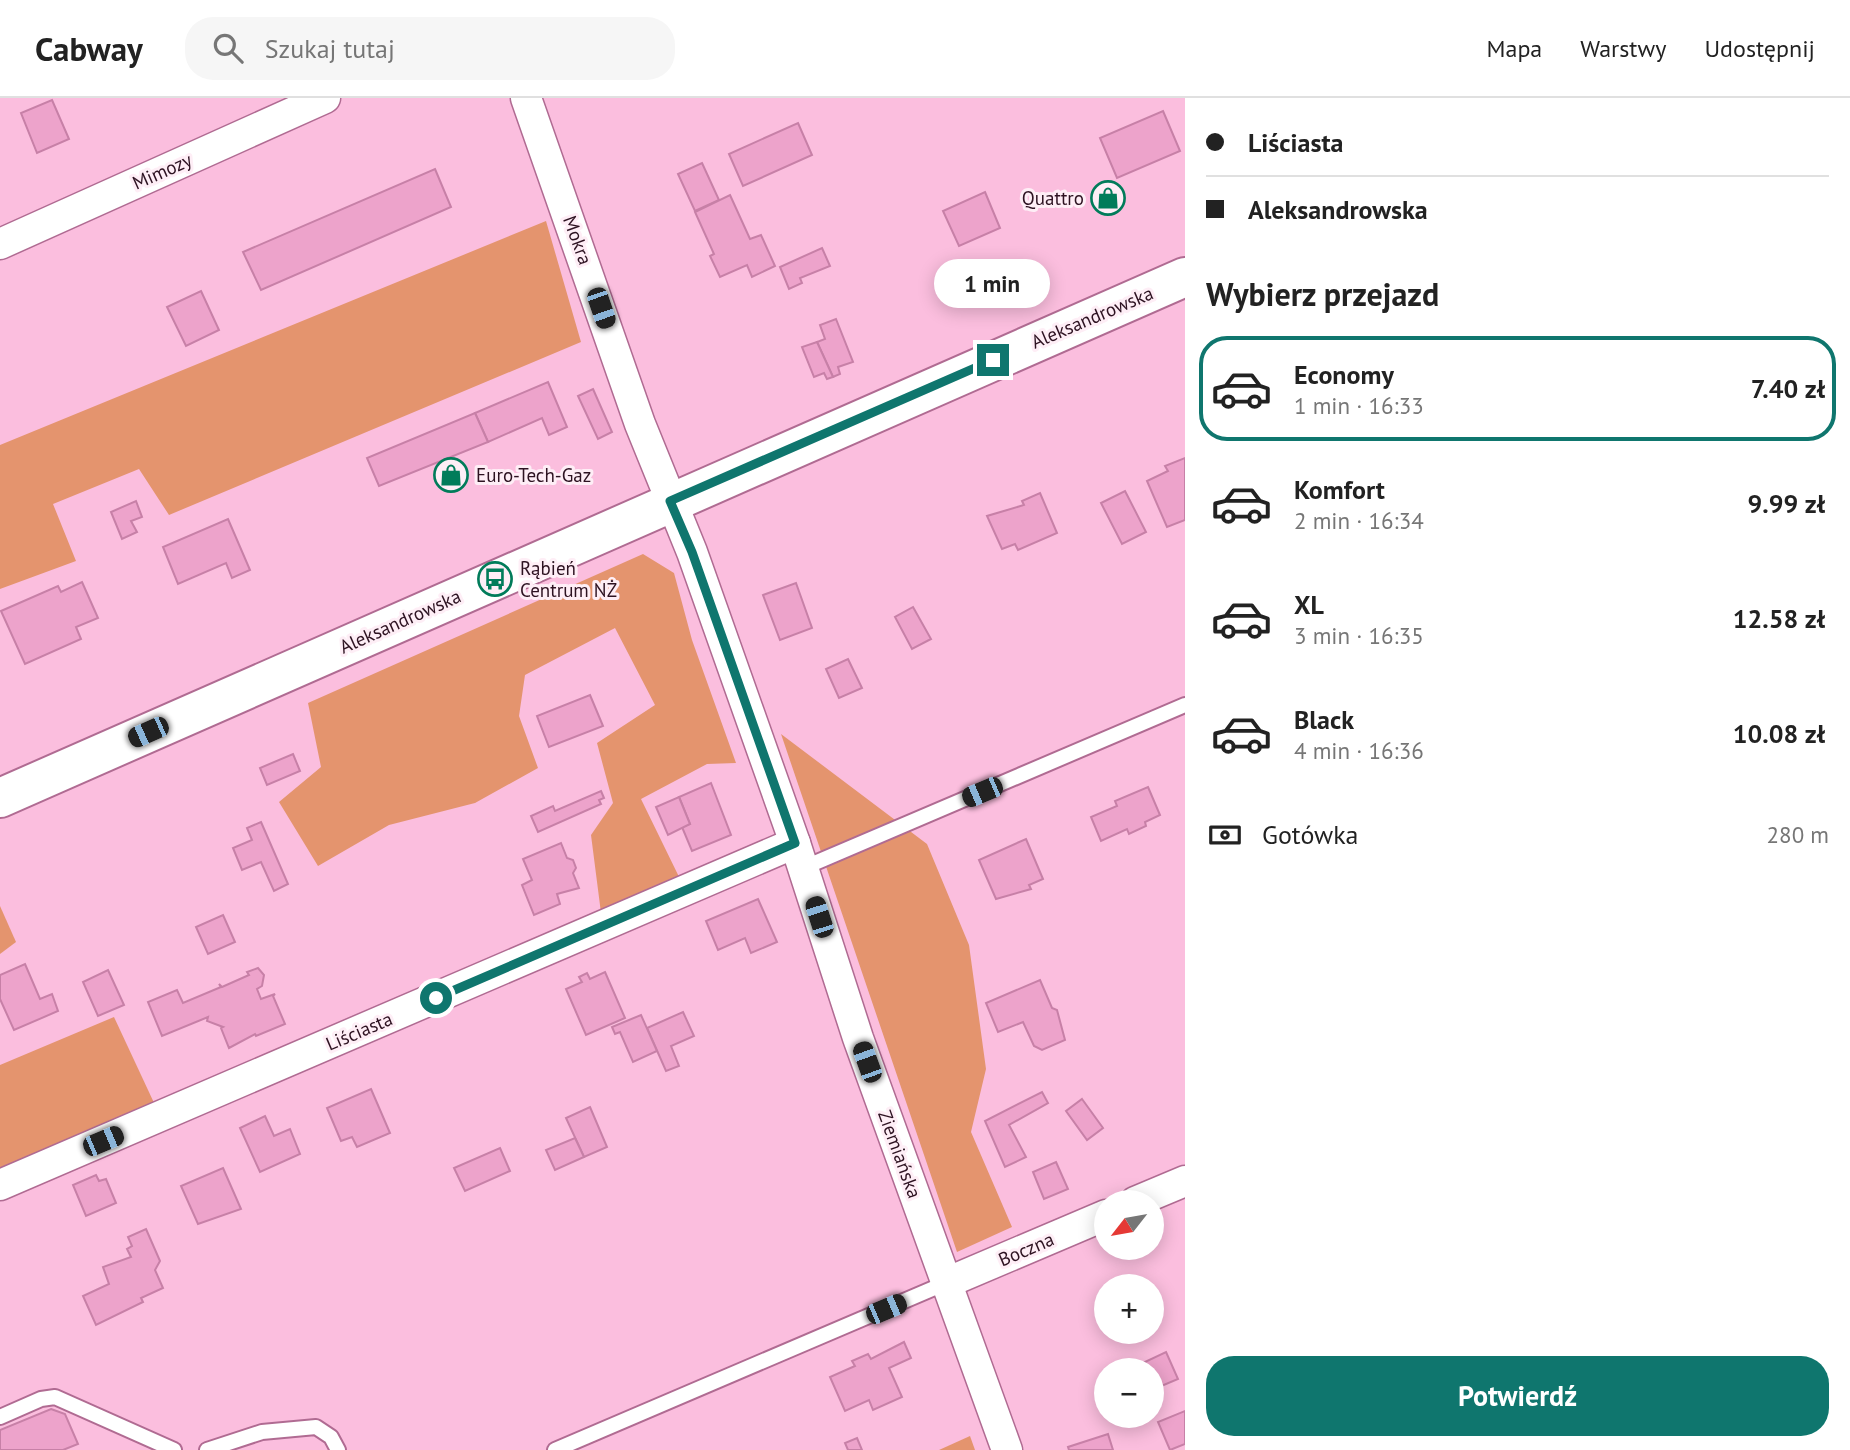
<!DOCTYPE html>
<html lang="pl">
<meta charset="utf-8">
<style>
:root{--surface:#fff;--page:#f6f6f6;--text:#222;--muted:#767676;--line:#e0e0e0;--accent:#0f766e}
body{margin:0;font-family:"PT Sans",sans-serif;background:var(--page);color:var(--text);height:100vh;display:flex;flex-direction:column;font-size:26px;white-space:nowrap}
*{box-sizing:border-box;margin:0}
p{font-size:23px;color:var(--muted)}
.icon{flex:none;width:38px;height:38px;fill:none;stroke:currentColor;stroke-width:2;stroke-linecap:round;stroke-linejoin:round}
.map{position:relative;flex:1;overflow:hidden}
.side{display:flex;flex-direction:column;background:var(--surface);width:665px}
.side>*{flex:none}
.hud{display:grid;align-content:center;height:154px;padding:0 21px;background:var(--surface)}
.needle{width:46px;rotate:239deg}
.tools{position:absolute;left:1094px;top:1092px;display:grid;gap:14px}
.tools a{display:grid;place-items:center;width:70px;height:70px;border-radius:50%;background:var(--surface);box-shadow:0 4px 18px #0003;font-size:35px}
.end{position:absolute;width:32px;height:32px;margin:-16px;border:9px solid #0f766e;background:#fff;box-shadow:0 0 0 4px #fff}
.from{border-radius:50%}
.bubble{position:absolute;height:49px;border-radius:24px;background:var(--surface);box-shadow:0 4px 18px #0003;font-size:23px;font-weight:700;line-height:49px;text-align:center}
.car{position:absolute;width:21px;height:42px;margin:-21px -10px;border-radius:9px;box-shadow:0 0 5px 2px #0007;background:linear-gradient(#222 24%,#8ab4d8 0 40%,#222 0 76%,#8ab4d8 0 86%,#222 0)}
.hud b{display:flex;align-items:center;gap:24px;height:66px;font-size:26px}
.hud b+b{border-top:2px solid var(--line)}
.hud i{width:18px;height:18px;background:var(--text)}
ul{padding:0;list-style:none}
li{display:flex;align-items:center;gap:21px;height:105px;margin:0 14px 10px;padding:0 7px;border:4px solid transparent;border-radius:28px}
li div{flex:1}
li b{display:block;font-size:26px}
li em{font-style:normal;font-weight:700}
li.on{border-color:var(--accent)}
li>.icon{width:63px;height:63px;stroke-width:1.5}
h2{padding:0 21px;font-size:32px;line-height:84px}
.pay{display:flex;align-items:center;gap:18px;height:77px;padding:0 21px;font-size:26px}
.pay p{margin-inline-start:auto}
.button{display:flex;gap:14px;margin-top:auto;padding:14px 21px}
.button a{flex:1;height:80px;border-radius:28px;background:var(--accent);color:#fff;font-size:28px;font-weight:700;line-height:80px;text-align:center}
header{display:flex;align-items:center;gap:42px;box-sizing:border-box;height:98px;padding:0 35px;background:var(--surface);border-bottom:2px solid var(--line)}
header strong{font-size:33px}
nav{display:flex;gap:38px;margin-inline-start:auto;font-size:24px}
.search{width:490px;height:63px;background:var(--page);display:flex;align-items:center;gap:18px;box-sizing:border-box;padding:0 24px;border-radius:28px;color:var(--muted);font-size:26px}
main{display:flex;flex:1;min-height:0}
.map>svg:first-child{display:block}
.green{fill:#e4946e}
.building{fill:#eda3cb;stroke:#c780a7;stroke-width:2}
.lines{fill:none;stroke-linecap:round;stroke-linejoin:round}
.service-casing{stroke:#b06b92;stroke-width:18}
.minor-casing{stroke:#b06b92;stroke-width:33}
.secondary-casing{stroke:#b06b92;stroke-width:42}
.service{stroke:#fff;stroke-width:14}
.minor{stroke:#fff;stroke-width:30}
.secondary{stroke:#fff;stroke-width:38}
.route{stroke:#0f766e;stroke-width:9}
.labels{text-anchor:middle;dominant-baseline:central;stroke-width:6;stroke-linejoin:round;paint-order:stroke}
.street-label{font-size:19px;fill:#2d1221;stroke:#feeef6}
.poi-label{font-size:19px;fill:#2d1221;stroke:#feeef6;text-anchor:start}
</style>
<header>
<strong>Cabway</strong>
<div class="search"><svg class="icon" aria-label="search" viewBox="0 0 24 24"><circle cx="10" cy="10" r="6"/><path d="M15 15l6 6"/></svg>Szukaj tutaj</div>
<nav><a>Mapa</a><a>Warstwy</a><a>Udostępnij</a></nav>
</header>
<main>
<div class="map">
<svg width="1185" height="1352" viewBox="0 0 1185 1352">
<rect width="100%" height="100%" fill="#fbbede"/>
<!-- green -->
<g class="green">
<path d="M546,123L581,244L169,417L139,371L53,406L76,463L0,491V347Z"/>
<path d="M643,456L674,475L692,542L736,665L707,666L641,701L682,785L601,815L591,737L613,705L597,645L655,607L615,530L525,577L519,618L538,670L475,705L389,727L318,768L279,704L321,669L308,605Z"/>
<path d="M781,636L927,746L969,847L986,971L971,1034L1012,1129L957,1154Z"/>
<path d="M0,808L16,844L0,856Z"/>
<path d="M114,919L155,1007L0,1070V967Z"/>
<path d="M970,1338L975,1352H939Z"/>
</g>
<!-- building -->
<g class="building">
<path d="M52,2L69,41L37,55L21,15Z"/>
<path d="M1163,13L1180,53L1117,80L1100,40Z"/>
<path d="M798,25L812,57L743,88L729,56Z"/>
<path d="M702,65L719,102L695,113L678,76Z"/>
<path d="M435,71L451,109L261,192L243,154Z"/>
<path d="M985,94L1000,130L959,148L943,113Z"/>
<path d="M730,97L750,141L761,137L775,168L752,179L747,167L720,179L710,158L714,156L695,114Z"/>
<path d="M822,150L830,168L800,180L802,185L789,191L780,169Z"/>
<path d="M201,193L219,232L186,248L167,209Z"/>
<path d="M836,221L853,264L838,269L840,276L833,279L817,244L825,241L820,227Z"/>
<path d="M817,244L833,279L827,281L824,275L814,279L802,249Z"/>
<path d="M548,284L567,329L549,337L542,320L488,344L475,315Z"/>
<path d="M593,291L612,334L598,341L578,298Z"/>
<path d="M475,315L488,344L379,388L367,360Z"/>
<path d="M1185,360V422L1167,429L1147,383L1168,373L1165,368Z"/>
<path d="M1125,393L1146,434L1122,446L1101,405Z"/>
<path d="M1040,395L1057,435L1018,452L1015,446L1002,451L987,418L1024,407L1022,403Z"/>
<path d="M136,403L142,419L131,423L137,434L122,441L111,414Z"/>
<path d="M228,421L250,472L232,480L226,465L178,486L163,449Z"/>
<path d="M82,484L98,520L76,529L81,541L25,566L1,513L58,488L61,494Z"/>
<path d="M796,485L812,530L780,542L763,497Z"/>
<path d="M913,509L931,541L912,551L895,519Z"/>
<path d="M848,561L862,590L839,600L826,571Z"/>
<path d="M590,597L603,628L549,649L537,618Z"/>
<path d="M293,656L300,673L267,687L260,670Z"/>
<path d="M711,685L731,737L692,753L682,729L690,726L679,699Z"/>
<path d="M1148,689L1160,717L1145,724L1146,728L1129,736L1127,731L1101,743L1091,719L1117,708L1115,703Z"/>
<path d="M601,693L604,700L599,702L601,706L538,734L531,718L553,708L555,713Z"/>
<path d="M679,699L690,726L668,737L656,709Z"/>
<path d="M261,724L288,786L274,793L261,764L242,772L233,750L252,742L247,730Z"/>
<path d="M1026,741L1043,781L1029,787L1031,791L996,801L979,762Z"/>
<path d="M561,745L567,760L573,762L576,770L573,775L579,790L557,796L560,806L534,817L522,787L532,782L523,761Z"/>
<path d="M758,801L777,844L751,855L745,840L718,852L706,823Z"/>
<path d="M223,817L235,844L208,856L196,829Z"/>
<path d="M25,866L40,901L52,896L58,913L14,932L0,901V877Z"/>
<path d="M258,870L264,877L262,888L257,891L261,901L275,896L273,898L285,926L256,938L255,936L229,950L221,930L223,929L207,923L208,919L162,938L148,904L177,892L183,905L221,889L219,886L222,889L249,877L247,874Z"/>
<path d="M108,872L124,907L98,918L83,884Z"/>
<path d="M605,874L625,920L586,937L566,891L582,884L579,879L587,875L590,881Z"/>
<path d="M1040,882L1052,910L1057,912L1065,942L1042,952L1034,948L1023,924L998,934L986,905Z"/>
<path d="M683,914L694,938L671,948L679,968L666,973L647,930Z"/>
<path d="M641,917L657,953L633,964L620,934L615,936L612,929Z"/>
<path d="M371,991L390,1035L357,1049L352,1039L341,1043L327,1010Z"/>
<path d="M1042,994L1048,1005L1009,1027L1026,1059L1005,1069L985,1023Z"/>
<path d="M1082,1001L1103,1030L1087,1042L1066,1013Z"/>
<path d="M590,1009L607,1049L584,1059L566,1020Z"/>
<path d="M265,1018L274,1038L290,1031L300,1056L260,1074L240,1030Z"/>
<path d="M575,1040L584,1059L555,1072L546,1052Z"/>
<path d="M500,1050L510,1073L465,1093L454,1070Z"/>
<path d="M1056,1064L1068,1091L1044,1101L1033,1074Z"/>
<path d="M223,1070L241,1111L198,1126L181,1088Z"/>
<path d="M96,1077L99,1083L106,1081L116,1105L86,1118L73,1087Z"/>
<path d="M146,1131L160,1163L155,1172L163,1190L141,1200L143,1204L96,1227L83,1198L109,1186L103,1169L131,1159L127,1151L132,1148L128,1139Z"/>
<path d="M904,1244L911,1260L889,1270L902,1299L873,1312L869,1302L845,1313L830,1279L855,1268L852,1263L868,1256L871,1261Z"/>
<path d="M1166,1254L1178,1281L1152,1292V1272H1128Z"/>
<path d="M51,1311L65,1316L78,1346L63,1352H0V1332Z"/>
<path d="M1185,1313V1346L1170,1352L1158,1324Z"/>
<path d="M1108,1336L1113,1352H1069L1068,1349Z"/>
<path d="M857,1340L862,1352H848L845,1345Z"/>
</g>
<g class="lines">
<!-- service casing -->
<g class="service-casing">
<g id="service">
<path d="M803,770L1185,607"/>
<path d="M0,1319L41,1301L55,1299L174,1352"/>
<path d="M207,1352L262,1334L316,1329L331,1339L338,1352"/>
<path d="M555,1352L946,1185"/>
</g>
</g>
<!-- minor casing -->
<g class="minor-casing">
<g id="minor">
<path d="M526,0L640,326L692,454L795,745L858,940L1007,1352"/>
<path d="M0,146L325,0"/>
<path d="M0,1087L795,745"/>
<path d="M1135,1104L1185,1083"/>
<path d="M946,1185L1106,1117"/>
</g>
</g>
<!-- secondary casing -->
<g class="secondary-casing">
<path id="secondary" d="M0,700L1185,179"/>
</g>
<!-- service -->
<use href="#service" class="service"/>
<!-- minor -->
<use href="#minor" class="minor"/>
<!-- secondary -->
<use href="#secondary" class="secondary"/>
</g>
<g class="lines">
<!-- route -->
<path class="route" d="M436,900L795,745L692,454L670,403L993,262"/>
</g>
<!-- icons -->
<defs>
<g id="shop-ring" transform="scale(1.75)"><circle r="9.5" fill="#feeef6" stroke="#017c5a" stroke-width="1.5"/><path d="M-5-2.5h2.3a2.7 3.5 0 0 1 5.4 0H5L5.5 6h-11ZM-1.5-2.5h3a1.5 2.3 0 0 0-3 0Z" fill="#017c5a"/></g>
<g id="bus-ring" transform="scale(1.75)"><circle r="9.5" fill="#feeef6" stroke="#017c5a" stroke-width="1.5"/><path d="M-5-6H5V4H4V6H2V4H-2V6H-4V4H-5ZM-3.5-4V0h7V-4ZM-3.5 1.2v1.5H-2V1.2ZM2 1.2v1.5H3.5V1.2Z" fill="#017c5a"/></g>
</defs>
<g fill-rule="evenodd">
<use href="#shop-ring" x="1108" y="100"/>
<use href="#shop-ring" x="451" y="377"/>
<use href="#bus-ring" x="495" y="481"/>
</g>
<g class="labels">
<!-- street labels -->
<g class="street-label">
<text transform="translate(162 73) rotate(-24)">Mimozy</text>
<text transform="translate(578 142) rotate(70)">Mokra</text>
<text transform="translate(1092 219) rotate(-23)">Aleksandrowska</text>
<text transform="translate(400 523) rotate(-24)">Aleksandrowska</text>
<text transform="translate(359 933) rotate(-23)">Liściasta</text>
<text transform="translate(900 1056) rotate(70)">Ziemiańska</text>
<text transform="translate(1026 1151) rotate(-23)">Boczna</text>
</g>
<!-- poi labels -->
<g class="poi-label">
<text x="1084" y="100" text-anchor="end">Quattro</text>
<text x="476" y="377">Euro-Tech-Gaz</text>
<text x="520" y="470">Rąbień<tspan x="520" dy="22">Centrum NŻ</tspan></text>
</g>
</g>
</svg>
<div class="tools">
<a><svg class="needle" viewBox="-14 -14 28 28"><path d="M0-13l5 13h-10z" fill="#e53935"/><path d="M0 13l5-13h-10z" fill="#767676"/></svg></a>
<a>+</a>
<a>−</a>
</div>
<i class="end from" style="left:436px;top:900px"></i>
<i class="end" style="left:993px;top:262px"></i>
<div class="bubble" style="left:934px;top:161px;width:116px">1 min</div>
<i class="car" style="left:601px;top:210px;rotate:161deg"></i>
<i class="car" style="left:148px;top:634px;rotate:246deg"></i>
<i class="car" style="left:982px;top:694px;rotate:247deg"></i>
<i class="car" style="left:819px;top:819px;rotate:342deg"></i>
<i class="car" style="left:867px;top:964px;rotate:340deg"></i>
<i class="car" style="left:103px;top:1043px;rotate:67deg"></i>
<i class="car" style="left:886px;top:1211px;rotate:67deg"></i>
</div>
<section class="side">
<div class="hud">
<b><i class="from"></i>Liściasta</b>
<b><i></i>Aleksandrowska</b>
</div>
<h2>Wybierz przejazd</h2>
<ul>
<li class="on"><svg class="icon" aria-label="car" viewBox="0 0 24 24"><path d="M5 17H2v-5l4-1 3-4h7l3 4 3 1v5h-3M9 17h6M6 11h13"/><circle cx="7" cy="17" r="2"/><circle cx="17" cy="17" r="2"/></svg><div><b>Economy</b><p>1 min · 16:33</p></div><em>7.40 zł</em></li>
<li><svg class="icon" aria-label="car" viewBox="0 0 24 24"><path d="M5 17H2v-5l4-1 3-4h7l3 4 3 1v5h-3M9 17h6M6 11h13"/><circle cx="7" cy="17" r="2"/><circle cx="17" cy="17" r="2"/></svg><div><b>Komfort</b><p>2 min · 16:34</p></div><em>9.99 zł</em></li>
<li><svg class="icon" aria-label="car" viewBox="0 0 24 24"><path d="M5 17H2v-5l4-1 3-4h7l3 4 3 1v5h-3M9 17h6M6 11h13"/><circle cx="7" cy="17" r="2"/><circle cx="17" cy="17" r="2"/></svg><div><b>XL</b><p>3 min · 16:35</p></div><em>12.58 zł</em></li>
<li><svg class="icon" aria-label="car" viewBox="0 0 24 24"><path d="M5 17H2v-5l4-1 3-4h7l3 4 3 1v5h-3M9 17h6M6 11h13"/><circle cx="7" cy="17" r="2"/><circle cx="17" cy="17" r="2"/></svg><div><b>Black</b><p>4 min · 16:36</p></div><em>10.08 zł</em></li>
</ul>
<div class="pay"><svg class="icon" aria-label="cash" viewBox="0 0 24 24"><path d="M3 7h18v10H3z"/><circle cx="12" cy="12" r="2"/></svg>Gotówka<p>280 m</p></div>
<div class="button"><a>Potwierdź</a></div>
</section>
</main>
